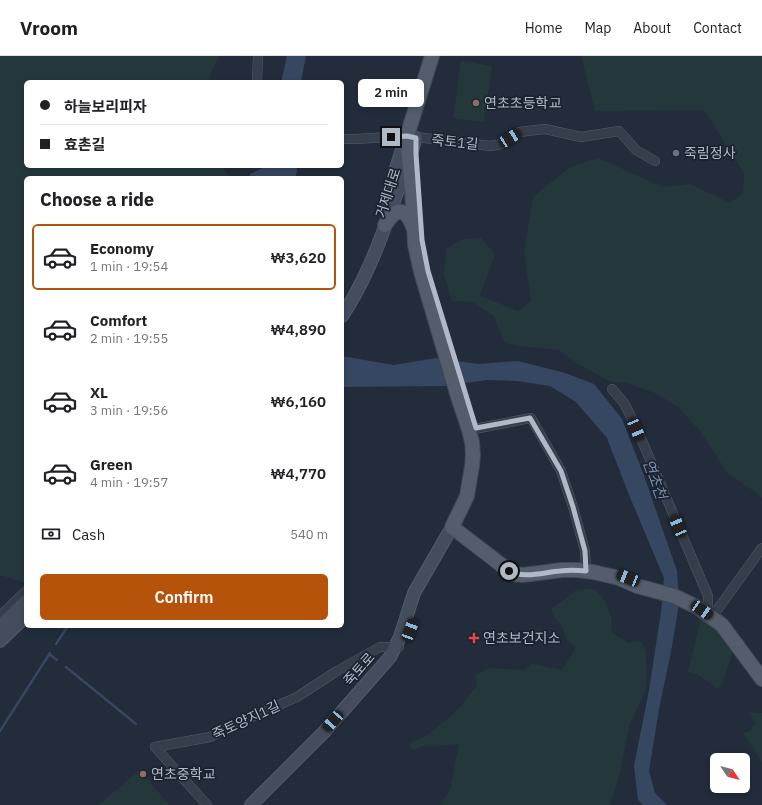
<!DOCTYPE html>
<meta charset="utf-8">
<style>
:root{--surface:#fff;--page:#f2f2f2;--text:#202124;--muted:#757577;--line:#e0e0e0;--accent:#b45309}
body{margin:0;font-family:"IBM Plex Sans","Noto Sans KR",sans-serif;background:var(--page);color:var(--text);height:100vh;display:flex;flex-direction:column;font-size:15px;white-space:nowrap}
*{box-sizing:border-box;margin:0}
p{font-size:13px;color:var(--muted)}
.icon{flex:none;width:22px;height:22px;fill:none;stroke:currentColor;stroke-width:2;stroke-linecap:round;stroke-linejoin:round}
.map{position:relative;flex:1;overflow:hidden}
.details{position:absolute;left:24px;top:120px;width:320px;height:452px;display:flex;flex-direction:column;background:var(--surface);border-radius:6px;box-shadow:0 2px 6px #0003}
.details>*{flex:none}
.top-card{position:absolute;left:24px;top:24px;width:320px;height:88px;border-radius:6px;box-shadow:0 2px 6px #0003;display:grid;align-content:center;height:88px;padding:0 16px;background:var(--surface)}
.needle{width:26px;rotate:125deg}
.tools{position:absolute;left:710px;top:697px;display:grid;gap:8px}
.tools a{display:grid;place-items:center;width:40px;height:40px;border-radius:6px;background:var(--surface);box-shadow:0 2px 6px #0003;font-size:20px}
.end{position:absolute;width:18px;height:18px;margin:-9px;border:5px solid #b1b9c7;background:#111;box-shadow:0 0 0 2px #111}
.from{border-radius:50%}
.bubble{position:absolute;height:28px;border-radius:6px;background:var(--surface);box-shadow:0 2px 6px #0003;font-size:13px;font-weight:600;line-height:28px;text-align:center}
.car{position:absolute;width:12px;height:24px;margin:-12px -6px;border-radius:5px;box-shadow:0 0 3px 1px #0007;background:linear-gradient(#222 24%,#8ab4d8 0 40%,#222 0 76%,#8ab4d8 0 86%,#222 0)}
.top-card b{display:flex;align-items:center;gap:14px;height:38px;font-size:15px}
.top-card b+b{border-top:1px solid var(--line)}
.top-card i{width:10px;height:10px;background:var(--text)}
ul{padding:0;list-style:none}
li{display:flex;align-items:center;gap:12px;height:66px;margin:0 8px 6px;padding:0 8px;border:2px solid transparent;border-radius:6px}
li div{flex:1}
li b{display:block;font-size:15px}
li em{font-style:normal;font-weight:600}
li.on{border-color:var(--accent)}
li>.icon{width:36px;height:36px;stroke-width:1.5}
h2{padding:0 16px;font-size:18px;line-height:48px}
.pay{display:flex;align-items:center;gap:10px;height:44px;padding:0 16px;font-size:15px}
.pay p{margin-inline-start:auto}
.button{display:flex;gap:8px;margin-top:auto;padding:8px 16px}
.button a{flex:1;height:46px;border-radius:6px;background:var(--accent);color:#fff;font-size:16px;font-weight:600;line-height:46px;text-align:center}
header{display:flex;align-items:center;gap:24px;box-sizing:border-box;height:56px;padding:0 20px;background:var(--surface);border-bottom:1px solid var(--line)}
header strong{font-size:19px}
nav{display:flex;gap:22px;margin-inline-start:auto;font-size:14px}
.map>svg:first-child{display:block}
.green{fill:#24383c}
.water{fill:#364762}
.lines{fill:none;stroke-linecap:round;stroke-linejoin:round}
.stream{stroke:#364762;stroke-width:2.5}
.street-casing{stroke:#545c69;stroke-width:10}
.secondary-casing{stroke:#545c69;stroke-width:14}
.primary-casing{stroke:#3f4754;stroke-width:16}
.street{stroke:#363e4b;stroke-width:9}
.secondary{stroke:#444d5e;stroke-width:12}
.primary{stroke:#545d6b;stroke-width:14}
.route{stroke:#b1b9c7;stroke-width:5}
.education-dot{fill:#8d6e63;stroke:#1b2330;stroke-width:1.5}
.worship-dot{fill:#6b7280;stroke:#1b2330;stroke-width:1.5}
.health-dot{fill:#e0444e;stroke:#1b2330;stroke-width:1.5}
.labels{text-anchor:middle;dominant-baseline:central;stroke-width:3.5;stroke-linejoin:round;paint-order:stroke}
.poi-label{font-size:14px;fill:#b1b9c7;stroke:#1b2330;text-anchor:start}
.street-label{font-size:14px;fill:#b1b9c7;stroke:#1b2330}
.water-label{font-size:15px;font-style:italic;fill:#798eaf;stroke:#1b2330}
</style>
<header>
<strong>Vroom</strong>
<nav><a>Home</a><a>Map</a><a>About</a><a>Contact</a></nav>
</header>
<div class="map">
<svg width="762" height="749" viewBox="0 0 762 749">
<rect width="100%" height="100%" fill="#222c3b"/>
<!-- green -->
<g class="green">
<path d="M0,0H219L207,26H26V110H221L231,122H26V527L0,519Z"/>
<path d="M581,0H762V442L754,435L728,418L700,375L678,351L655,337L626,327L611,326L580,309L559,294L519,290L505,287L494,260L473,246L452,245L444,219L446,193L463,183L481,182L495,198L480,240L518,255L531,245L524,196L533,141L570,111L598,102L663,131L690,128L730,147L743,137L744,117L704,54L595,55Z"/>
<path d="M461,5L492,10L484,66L453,62Z"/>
<path d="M587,533H595L605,545L611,560L612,576L628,587L638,584L644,589L646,598L647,631L629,670L619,720L610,749H440L450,734L459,688L436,690H422L414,694L409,691L411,686L426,680L450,661L461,650L469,639L477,630L475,619L489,612L525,614L532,608L562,614L576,591L566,583L561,568L554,561L551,553L569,540L576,534Z"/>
<path d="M702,558L718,573L733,596L722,628L718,633L697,618L688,616Z"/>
<path d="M748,656L762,657V706L743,677L750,675L755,667Z"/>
<path d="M140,714L169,749H98Z"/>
</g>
<!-- water -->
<g class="water">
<path d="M287,0H306L301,26H281Z"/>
<path d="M267,110H296L297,115L295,122H250V118Z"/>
<path d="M342,300L393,309L436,302L478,308L518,305L565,317L594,328L622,363L643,417L677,515L679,548L671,596L659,653L649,715L655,737L667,749H643L638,744L634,710L649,634L661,556L664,522L629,439L607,382L576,346L550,330L517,325L487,324L444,330L342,331Z"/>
</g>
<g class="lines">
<!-- stream -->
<g class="stream">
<path d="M56,588L68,570"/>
<path d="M49,598L57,604"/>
<path d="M66,611L136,668"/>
<path d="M0,675L50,597"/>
</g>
<!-- street casing -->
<g class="street-casing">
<g id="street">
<path d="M257,26L258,0"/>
<path d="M342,83H356L407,80L491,90L501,88L519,76L545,73L581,81L619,75L636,94L655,105"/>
<path d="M612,333L624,347L637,373L708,540V549"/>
<path d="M469,374L531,362L561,415L573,451L585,495L586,515"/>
<path d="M0,560L26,535"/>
<path d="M712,561L762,492"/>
<path d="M207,749L155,691L210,681L229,671L297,641L337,615L380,591H399"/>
</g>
</g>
<!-- secondary casing -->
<g class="secondary-casing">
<g id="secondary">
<path d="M386,144L406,81"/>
<path d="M342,260C364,227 378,191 391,154C399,130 408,106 416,82"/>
<path d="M0,570L26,545"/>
<path d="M0,585L26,560"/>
<path d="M251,749L324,676L376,617L390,601L400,581L414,537L452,471"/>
</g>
</g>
<!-- primary casing -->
<g class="primary-casing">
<g id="primary">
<path d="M432,0L407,80L412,133L415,189L421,216L458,341L469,374L472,386L473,399L472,410L467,440L452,471L513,518L523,519L562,514H578L593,516L619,522L637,530L674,540L697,551L722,569L762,623"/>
<path d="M385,169C396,151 406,151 413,171"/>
</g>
</g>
<!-- street -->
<use href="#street" class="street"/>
<!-- secondary -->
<use href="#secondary" class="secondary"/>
<!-- primary -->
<use href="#primary" class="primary"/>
</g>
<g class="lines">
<!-- route -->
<path class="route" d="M391,81L407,80L416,82V98L422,184L428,215L476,372L530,362L561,415L573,451L585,495L586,515C577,514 568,514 560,515C545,516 523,523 509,515"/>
</g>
<!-- markers -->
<g class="education-dot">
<circle cx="476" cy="47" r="4"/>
<circle cx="143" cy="718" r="4"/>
</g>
<circle class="worship-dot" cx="676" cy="97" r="4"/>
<path class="health-dot" d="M472 576h4v4h4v4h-4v4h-4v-4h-4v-4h4z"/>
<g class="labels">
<!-- poi labels -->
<g class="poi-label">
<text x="484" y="47">연초초등학교</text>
<text x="684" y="97">죽림정사</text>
<text x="483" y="582">연초보건지소</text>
<text x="151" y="718">연초중학교</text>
</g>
<!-- street labels -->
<g class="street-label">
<text transform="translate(455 86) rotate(6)">죽토1길</text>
<text transform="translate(388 137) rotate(-72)">거제대로</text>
<text transform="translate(359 613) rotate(-49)">죽토로</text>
<text transform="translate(246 664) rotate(-25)">죽토양지1길</text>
</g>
<!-- water labels -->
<g class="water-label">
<text transform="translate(655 423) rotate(70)">연초천</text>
</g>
</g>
</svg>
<div class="tools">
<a><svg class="needle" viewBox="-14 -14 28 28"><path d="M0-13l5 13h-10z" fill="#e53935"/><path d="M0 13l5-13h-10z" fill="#757577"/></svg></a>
</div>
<i class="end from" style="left:509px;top:515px"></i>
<i class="end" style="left:391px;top:81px"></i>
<div class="bubble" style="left:358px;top:23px;width:66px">2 min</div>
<i class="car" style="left:510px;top:82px;rotate:57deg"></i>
<i class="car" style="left:636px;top:373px;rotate:157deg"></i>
<i class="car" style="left:678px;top:470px;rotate:337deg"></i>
<i class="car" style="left:628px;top:522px;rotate:292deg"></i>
<i class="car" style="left:702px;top:554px;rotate:124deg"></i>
<i class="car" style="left:410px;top:574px;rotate:21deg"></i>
<i class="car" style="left:333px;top:665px;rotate:222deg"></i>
<div class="top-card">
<b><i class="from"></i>하늘보리피자</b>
<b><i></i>효촌길</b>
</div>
<section class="details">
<h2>Choose a ride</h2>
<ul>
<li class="on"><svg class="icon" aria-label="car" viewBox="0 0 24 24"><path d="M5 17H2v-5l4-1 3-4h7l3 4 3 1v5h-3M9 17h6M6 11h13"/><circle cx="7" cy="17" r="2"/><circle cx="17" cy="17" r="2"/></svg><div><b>Economy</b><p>1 min · 19:54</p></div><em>₩3,620</em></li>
<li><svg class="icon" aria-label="car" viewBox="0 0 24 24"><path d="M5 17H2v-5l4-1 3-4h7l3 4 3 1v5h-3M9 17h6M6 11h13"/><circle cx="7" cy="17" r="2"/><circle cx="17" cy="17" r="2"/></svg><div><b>Comfort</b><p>2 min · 19:55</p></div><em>₩4,890</em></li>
<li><svg class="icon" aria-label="car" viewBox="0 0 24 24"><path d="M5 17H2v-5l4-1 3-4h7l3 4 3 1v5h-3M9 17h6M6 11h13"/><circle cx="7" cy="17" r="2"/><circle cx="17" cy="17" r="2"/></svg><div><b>XL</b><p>3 min · 19:56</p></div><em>₩6,160</em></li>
<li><svg class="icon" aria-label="car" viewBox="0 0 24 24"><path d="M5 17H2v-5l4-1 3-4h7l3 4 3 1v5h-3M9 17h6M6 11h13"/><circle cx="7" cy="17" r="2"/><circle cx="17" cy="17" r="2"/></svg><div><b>Green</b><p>4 min · 19:57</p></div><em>₩4,770</em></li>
</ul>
<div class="pay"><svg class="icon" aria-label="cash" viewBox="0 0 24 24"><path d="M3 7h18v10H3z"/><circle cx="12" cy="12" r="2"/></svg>Cash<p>540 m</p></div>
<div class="button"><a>Confirm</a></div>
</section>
</div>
